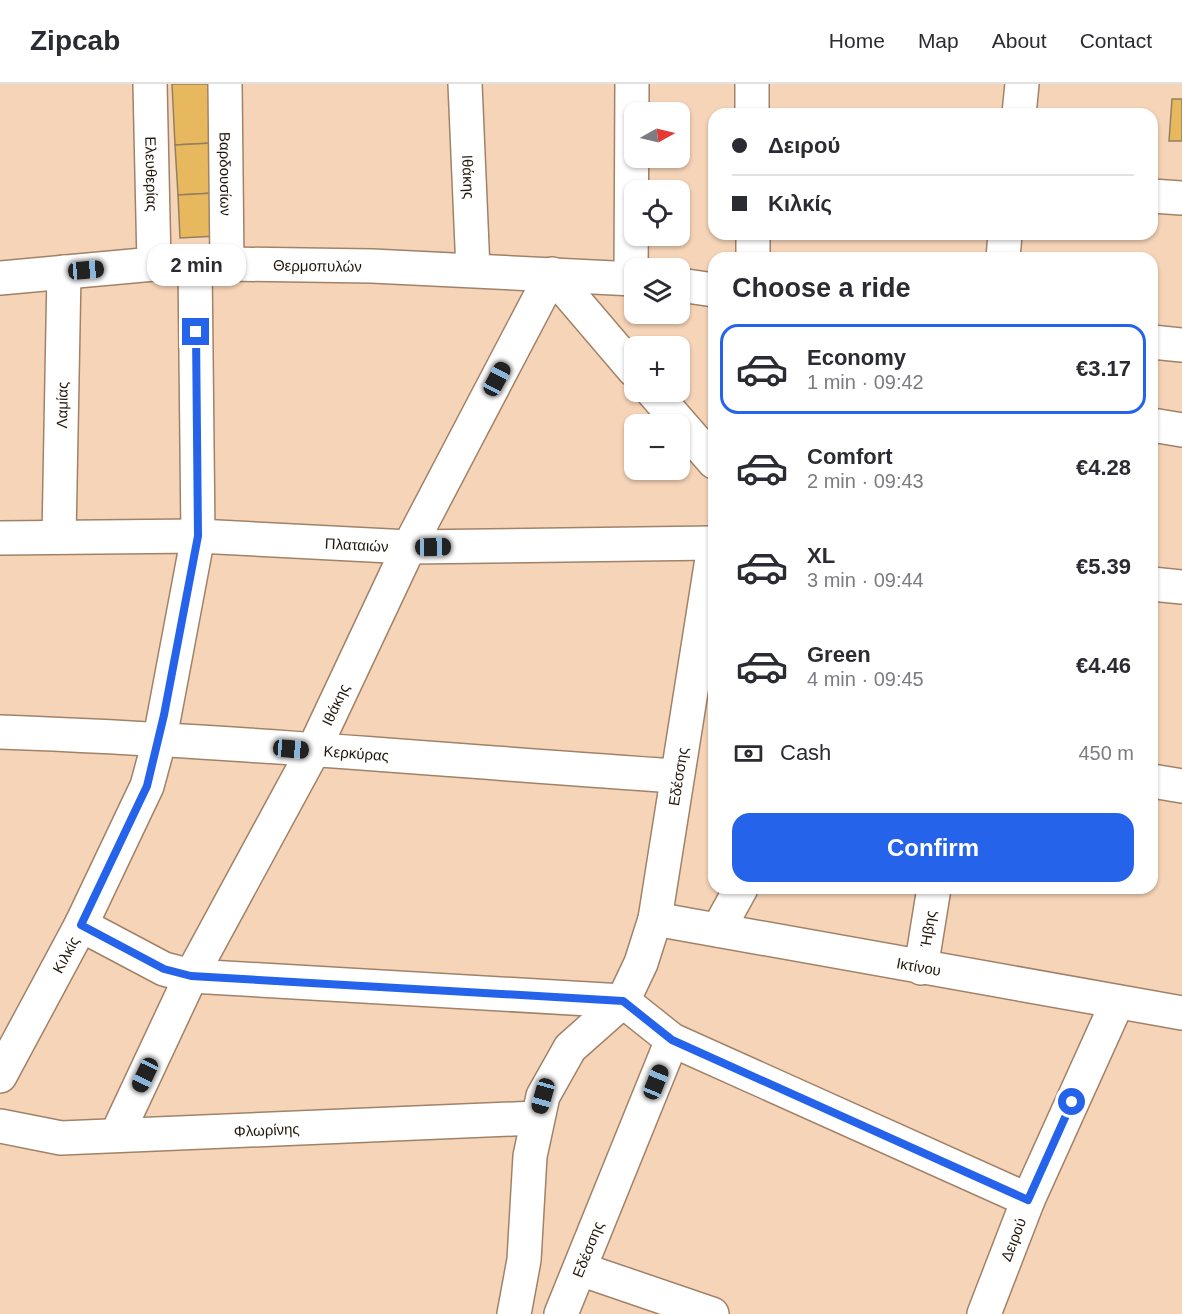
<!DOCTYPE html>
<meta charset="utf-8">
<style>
:root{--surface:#fff;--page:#f2f2f3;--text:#2b2b33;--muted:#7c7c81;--line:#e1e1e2;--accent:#2563eb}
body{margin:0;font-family:Helvetica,sans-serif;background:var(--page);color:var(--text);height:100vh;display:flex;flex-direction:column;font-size:22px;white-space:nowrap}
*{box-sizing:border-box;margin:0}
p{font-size:20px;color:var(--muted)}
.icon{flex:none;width:33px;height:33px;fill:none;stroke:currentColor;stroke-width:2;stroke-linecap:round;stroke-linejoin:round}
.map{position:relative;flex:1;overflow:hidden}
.sheet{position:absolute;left:708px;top:168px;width:450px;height:642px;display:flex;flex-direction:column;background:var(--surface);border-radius:18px;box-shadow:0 2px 4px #0004}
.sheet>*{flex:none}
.top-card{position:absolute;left:708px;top:24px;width:450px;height:132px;border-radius:18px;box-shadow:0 2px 4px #0004;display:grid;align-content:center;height:132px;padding:0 24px;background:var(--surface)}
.needle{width:39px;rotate:82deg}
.tools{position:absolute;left:624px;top:18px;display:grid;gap:12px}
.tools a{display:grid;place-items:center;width:66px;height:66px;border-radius:12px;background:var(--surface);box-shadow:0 2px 4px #0004;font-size:30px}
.end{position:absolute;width:27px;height:27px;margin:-14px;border:8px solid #2563eb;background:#fff;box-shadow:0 0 0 3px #fff}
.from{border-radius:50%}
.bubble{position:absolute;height:42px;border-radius:18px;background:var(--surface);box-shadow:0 2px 4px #0004;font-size:20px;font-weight:700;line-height:42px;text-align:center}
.car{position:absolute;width:18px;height:36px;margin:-18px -9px;border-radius:8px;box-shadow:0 0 4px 2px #0007;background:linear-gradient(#222 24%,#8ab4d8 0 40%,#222 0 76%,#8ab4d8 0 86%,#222 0)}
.top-card b{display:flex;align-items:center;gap:21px;height:57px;font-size:22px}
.top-card b+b{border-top:2px solid var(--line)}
.top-card i{width:15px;height:15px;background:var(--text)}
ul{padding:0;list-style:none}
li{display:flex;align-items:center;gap:18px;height:90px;margin:0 12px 9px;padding:0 12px;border:3px solid transparent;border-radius:18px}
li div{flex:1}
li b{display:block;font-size:22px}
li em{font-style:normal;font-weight:700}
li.current{border-color:var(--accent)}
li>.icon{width:54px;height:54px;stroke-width:1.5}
h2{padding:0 24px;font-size:27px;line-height:72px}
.pay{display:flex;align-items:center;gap:15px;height:66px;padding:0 24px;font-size:22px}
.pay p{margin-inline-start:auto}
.primary-button{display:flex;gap:12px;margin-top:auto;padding:12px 24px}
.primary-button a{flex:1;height:69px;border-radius:18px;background:var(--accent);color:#fff;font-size:24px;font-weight:700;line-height:69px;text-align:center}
header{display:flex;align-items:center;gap:36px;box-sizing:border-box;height:84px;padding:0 30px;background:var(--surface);border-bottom:2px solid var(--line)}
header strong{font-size:28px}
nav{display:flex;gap:33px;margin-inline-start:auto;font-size:21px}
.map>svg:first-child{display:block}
.building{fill:#e7b85e;stroke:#93805e;stroke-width:1.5}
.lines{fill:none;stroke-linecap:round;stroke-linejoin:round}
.minor-casing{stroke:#a18268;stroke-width:36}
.minor{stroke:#fff;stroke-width:33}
.route{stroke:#2563eb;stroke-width:8}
.labels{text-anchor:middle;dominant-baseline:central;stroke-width:4.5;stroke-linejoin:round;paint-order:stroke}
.street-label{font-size:15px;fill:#23180d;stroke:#fcfcfc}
</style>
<header>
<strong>Zipcab</strong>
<nav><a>Home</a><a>Map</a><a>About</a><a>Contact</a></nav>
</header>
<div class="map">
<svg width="1182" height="1230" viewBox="0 0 1182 1230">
<rect width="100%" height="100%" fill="#f6d4b8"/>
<!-- building -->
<g class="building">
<path d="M172,0H208L212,59L175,61Z"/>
<path d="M1172,15H1182V57H1169Z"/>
<path d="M212,59L214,109L178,111L175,61Z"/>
<path d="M214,109L217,152L180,154L178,111Z"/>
</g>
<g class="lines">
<!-- minor casing -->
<g class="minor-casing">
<g id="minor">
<path id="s1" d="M150,0L154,180"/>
<path id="s2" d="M225,0L227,180"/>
<path id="s3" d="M465,0L473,186"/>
<path d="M752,0V30"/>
<path d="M1019,30L1022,0"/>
<path d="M1152,112L1182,114"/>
<path d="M753,150V174"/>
<path d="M1003,174L1005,150"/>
<path id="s4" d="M0,194L154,180H227L372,182L634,195"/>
<path d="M631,195L632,0"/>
<path d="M680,201L714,206"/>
<path d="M1152,258L1182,261"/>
<path d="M653,308L714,378"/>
<path d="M1152,341L1182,346"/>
<path id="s5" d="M59,453L64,188"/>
<path id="s6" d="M0,454L198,452L409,463L714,459"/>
<path d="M1152,500L1182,503"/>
<path id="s7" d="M0,648C226,656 451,677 676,692"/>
<path d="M1152,697L1182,702"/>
<path id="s8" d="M655,835L1182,929"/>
<path d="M81,841L164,885L191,892L623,917"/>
<path d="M718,846L741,804"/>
<path id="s9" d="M921,884L934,804"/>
<path d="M623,917L672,956L1028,1116"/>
<path id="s10" d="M0,992L81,841L147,702L160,654L198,452L195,180"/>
<path id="s11" d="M0,1042L61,1054L536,1034"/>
<path id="s12" d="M117,1050L191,892L313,667L409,463L552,190L634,286"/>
<path d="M580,1185L712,1230"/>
<path id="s13" d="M514,1230L524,1176L530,1072L543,1012L570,964L623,917L641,879L655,835L714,462"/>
<path id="s14" d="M561,1230L672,956"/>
<path id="s15" d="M984,1230L1028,1116L1117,919"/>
</g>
</g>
<!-- minor -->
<use href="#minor" class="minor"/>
</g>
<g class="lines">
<!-- route -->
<path class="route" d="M196,248L198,452L164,631L147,702L81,841L164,885L191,892L623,917L672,956L1028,1116L1072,1018"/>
</g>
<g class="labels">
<!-- street labels -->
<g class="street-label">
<text stroke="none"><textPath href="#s1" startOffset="90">Ελευθερίας</textPath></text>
<text stroke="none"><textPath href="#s2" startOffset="90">Βαρδουσίων</textPath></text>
<text stroke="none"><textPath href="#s3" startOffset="93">Ιθάκης</textPath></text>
<text stroke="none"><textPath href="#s4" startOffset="318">Θερμοπυλών</textPath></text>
<text stroke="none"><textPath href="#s5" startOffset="132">Λαμίας</textPath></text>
<text stroke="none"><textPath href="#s6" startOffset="357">Πλαταιών</textPath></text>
<text stroke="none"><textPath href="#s12" startOffset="482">Ιθάκης</textPath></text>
<text stroke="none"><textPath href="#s7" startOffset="357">Κερκύρας</textPath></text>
<text stroke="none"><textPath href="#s13" startOffset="579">Εδέσσης</textPath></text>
<text stroke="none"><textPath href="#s9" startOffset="40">Ήβης</textPath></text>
<text stroke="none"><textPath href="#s10" startOffset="138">Κιλκίς</textPath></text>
<text stroke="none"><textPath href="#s8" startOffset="268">Ικτίνου</textPath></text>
<text stroke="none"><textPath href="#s11" startOffset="268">Φλωρίνης</textPath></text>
<text stroke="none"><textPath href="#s15" startOffset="80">Δειρού</textPath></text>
<text stroke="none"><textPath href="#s14" startOffset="70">Εδέσσης</textPath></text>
</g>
</g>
</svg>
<div class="tools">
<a><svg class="needle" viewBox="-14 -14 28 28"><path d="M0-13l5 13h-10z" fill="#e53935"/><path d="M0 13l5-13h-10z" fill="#7c7c81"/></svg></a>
<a><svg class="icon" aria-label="locate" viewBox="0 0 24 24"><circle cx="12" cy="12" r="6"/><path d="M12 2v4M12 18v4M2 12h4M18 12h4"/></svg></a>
<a><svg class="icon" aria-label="layers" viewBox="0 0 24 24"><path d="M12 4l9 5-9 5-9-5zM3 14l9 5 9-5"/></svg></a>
<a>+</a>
<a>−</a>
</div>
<i class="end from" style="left:1072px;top:1018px"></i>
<i class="end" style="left:196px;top:248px"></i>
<div class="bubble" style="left:147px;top:160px;width:99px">2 min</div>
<i class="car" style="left:86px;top:186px;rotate:85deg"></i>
<i class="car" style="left:497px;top:295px;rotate:28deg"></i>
<i class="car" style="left:433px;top:463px;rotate:89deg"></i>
<i class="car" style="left:291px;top:665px;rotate:95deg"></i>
<i class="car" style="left:145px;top:991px;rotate:205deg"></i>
<i class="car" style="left:656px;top:998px;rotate:22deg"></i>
<i class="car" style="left:543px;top:1012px;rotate:196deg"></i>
<div class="top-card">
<b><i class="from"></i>Δειρού</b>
<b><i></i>Κιλκίς</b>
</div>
<section class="sheet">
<h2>Choose a ride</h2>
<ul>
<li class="current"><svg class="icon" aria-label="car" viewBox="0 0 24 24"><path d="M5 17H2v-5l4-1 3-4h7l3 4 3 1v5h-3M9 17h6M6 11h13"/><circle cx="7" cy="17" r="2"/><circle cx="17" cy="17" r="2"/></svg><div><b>Economy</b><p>1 min · 09:42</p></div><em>€3.17</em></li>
<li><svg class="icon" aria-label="car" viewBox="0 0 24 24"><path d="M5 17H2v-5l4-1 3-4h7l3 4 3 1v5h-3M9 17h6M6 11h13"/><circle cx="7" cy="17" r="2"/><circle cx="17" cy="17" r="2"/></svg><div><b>Comfort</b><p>2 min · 09:43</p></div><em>€4.28</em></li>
<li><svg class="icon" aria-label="car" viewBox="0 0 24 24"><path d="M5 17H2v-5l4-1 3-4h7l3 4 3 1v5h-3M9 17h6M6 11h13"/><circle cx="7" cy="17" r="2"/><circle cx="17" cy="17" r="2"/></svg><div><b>XL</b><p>3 min · 09:44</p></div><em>€5.39</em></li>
<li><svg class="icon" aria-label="car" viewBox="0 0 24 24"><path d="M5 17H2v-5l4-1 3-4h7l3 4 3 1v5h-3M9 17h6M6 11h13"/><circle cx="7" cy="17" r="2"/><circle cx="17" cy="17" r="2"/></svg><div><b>Green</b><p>4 min · 09:45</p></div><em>€4.46</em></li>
</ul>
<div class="pay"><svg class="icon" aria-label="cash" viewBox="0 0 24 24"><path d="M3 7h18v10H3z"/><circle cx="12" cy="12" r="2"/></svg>Cash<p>450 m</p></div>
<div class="primary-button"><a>Confirm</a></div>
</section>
</div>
